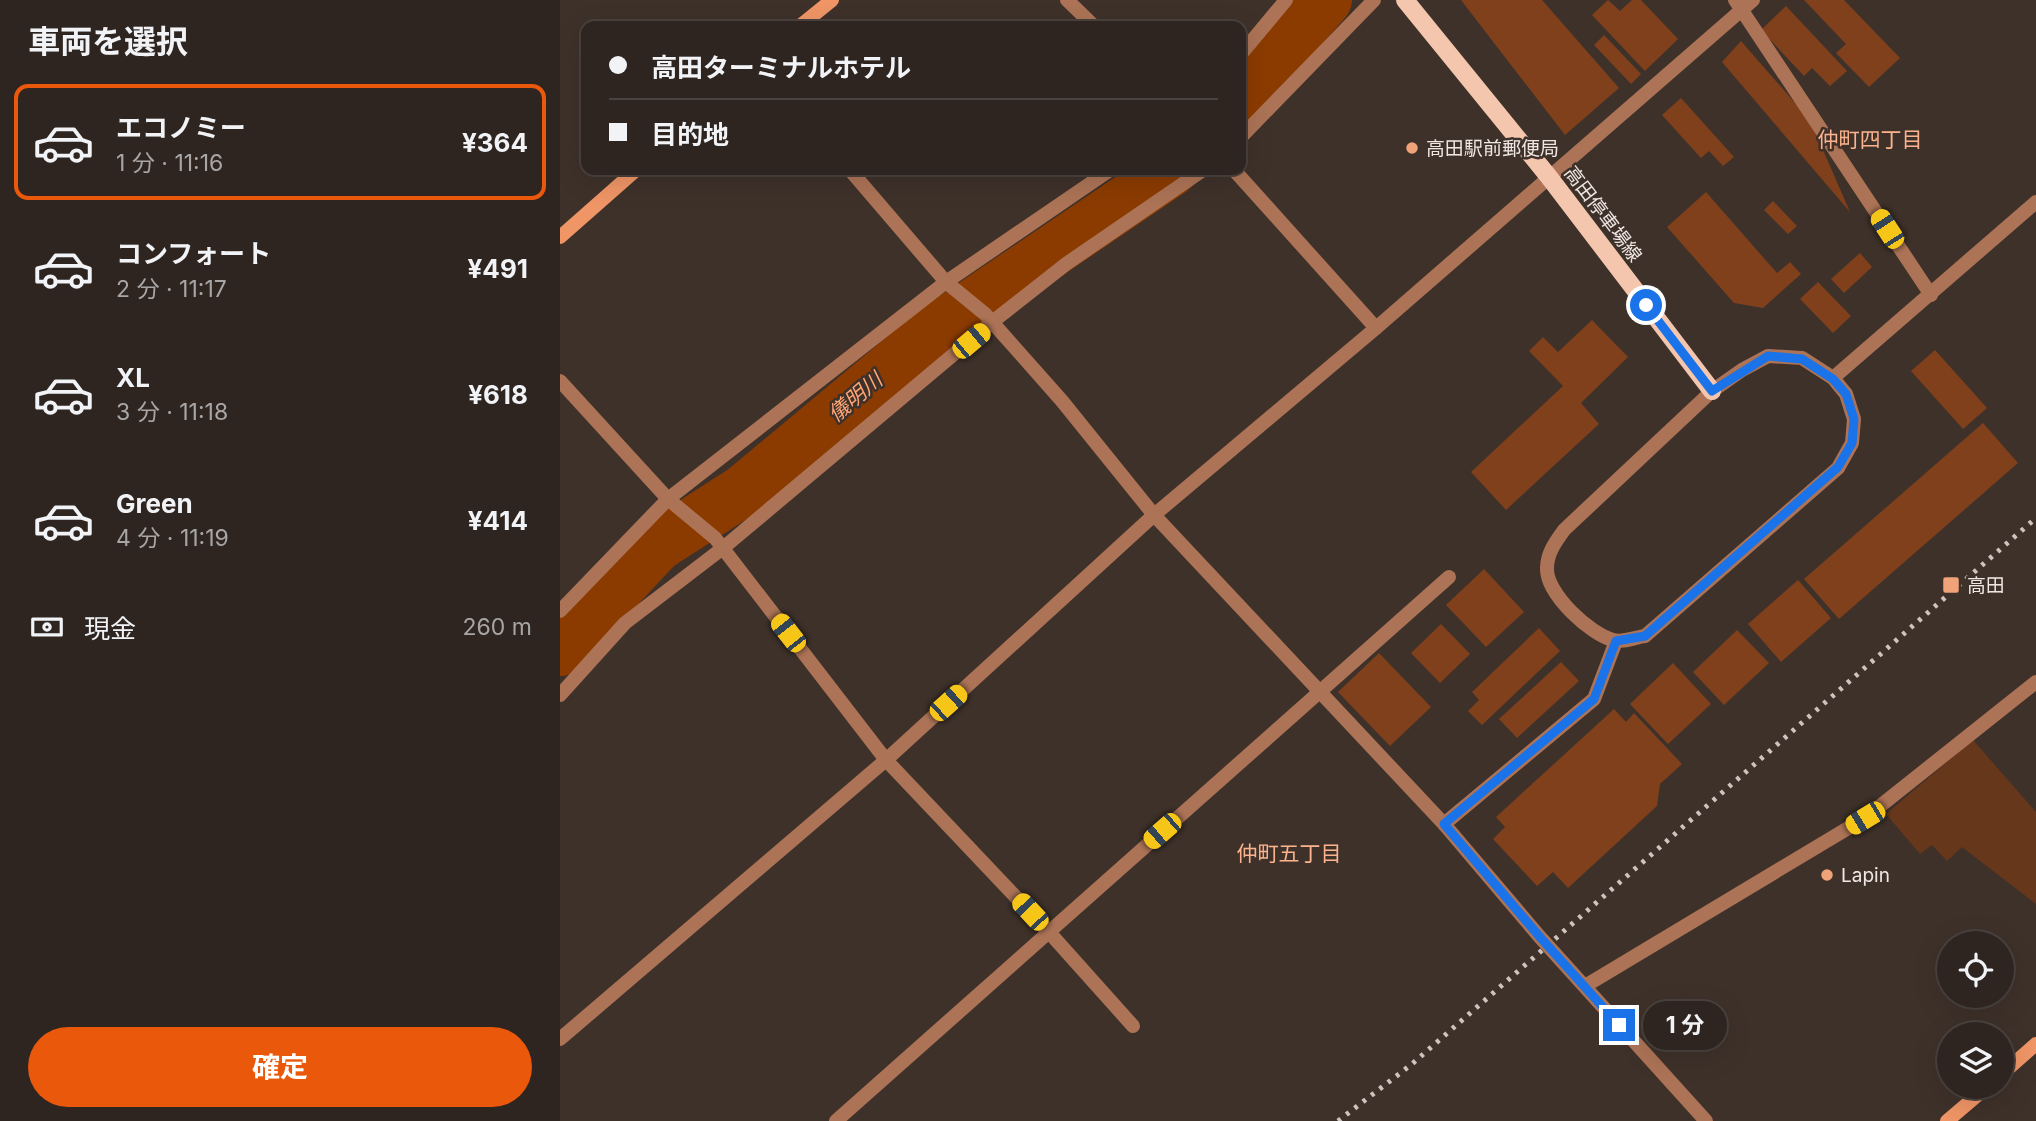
<!DOCTYPE html>
<html lang="ja">
<meta charset="utf-8">
<style>
:root{--surface:#2e2520;--page:#362d29;--text:#f1f3f6;--muted:#a7a5a5;--line:#49423e;--accent:#ea580c}
body{margin:0;font-family:Inter,"Noto Sans JP",sans-serif;background:var(--page);color:var(--text);height:100vh;display:flex;flex-direction:column;font-size:26px;white-space:nowrap}
*{box-sizing:border-box;margin:0}
p{font-size:23px;color:var(--muted)}
.icon{flex:none;width:38px;height:38px;fill:none;stroke:currentColor;stroke-width:2;stroke-linecap:round;stroke-linejoin:round}
.map{position:relative;flex:1;overflow:hidden}
.details{display:flex;flex-direction:column;background:var(--surface);width:560px}
.details>*{flex:none}
.banner{position:absolute;left:21px;top:21px;width:665px;height:154px;border-radius:14px;box-shadow:0 7px 28px #0002,0 0 0 2px var(--line);display:grid;align-content:center;height:154px;padding:0 28px;background:var(--surface)}
.fabs{position:absolute;left:1377px;top:931px;display:grid;gap:14px}
.fabs a{display:grid;place-items:center;width:77px;height:77px;border-radius:50%;background:var(--surface);box-shadow:0 7px 28px #0002,0 0 0 2px var(--line);font-size:35px}
.end{position:absolute;width:32px;height:32px;margin:-16px;border:9px solid #1a73e8;background:#fff;box-shadow:0 0 0 4px #fff}
.from{border-radius:50%}
.bubble{position:absolute;height:49px;border-radius:24px;background:var(--surface);box-shadow:0 7px 28px #0002,0 0 0 2px var(--line);font-size:23px;font-weight:700;line-height:49px;text-align:center}
.car{position:absolute;width:21px;height:42px;margin:-21px -10px;border-radius:9px;box-shadow:0 0 5px 2px #0007;background:linear-gradient(#f5c518 24%,#345 0 40%,#f5c518 0 76%,#345 0 86%,#f5c518 0)}
.banner b{display:flex;align-items:center;gap:24px;height:66px;font-size:26px}
.banner b+b{border-top:2px solid var(--line)}
.banner i{width:18px;height:18px;background:var(--text)}
ul{padding:0;list-style:none}
li{display:flex;align-items:center;gap:21px;height:116px;margin:0 14px 10px;padding:0 14px;border:4px solid transparent;border-radius:14px}
li div{flex:1}
li b{display:block;font-size:26px}
li em{font-style:normal;font-weight:700}
li.selected{border-color:var(--accent)}
li>.icon{width:63px;height:63px;stroke-width:1.5}
h2{padding:0 28px;font-size:32px;line-height:84px}
.pay{display:flex;align-items:center;gap:18px;height:77px;padding:0 28px;font-size:26px}
.pay p{margin-inline-start:auto}
.primary-button{display:flex;gap:14px;margin-top:auto;padding:14px 28px}
.primary-button a{flex:1;height:80px;border-radius:42px;background:var(--accent);color:#fff;font-size:28px;font-weight:700;line-height:80px;text-align:center}
main{display:flex;flex:1;min-height:0}
.map>svg:first-child{display:block}
.green{fill:#67371c}
.lines{fill:none;stroke-linecap:round;stroke-linejoin:round}
.river{stroke:#8b3b00;stroke-width:52}
.building{fill:#7f401b}
.street{stroke:#ac7356;stroke-width:14}
.secondary{stroke:#ef9566;stroke-width:14}
.primary{stroke:#f5c6ae;stroke-width:18}
.rail{stroke:#cec4bf;stroke-width:5;stroke-dasharray:3.5 7;stroke-linecap:butt}
.route{stroke:#1a73e8;stroke-width:9}
.poi-dot{fill:#f0a279;stroke:#3e312a;stroke-width:2.5}
.labels{text-anchor:middle;dominant-baseline:central;stroke-width:5;stroke-linejoin:round;paint-order:stroke}
.poi-label{font-size:19px;fill:#f0e7e3;stroke:#3e312a;text-anchor:start}
.street-label{font-size:19px;fill:#f0e7e3;stroke:#3e312a}
.neighbourhood-label{font-size:21px;fill:#fcb38d;stroke:#3e312a}
.water-label{font-size:21px;font-style:italic;fill:#ffa576;stroke:#3e312a}
</style>
<main>
<section class="details">
<h2>車両を選択</h2>
<ul>
<li class="selected"><svg class="icon" aria-label="car" viewBox="0 0 24 24"><path d="M5 17H2v-5l4-1 3-4h7l3 4 3 1v5h-3M9 17h6M6 11h13"/><circle cx="7" cy="17" r="2"/><circle cx="17" cy="17" r="2"/></svg><div><b>エコノミー</b><p>1 分 · 11:16</p></div><em>¥364</em></li>
<li><svg class="icon" aria-label="car" viewBox="0 0 24 24"><path d="M5 17H2v-5l4-1 3-4h7l3 4 3 1v5h-3M9 17h6M6 11h13"/><circle cx="7" cy="17" r="2"/><circle cx="17" cy="17" r="2"/></svg><div><b>コンフォート</b><p>2 分 · 11:17</p></div><em>¥491</em></li>
<li><svg class="icon" aria-label="car" viewBox="0 0 24 24"><path d="M5 17H2v-5l4-1 3-4h7l3 4 3 1v5h-3M9 17h6M6 11h13"/><circle cx="7" cy="17" r="2"/><circle cx="17" cy="17" r="2"/></svg><div><b>XL</b><p>3 分 · 11:18</p></div><em>¥618</em></li>
<li><svg class="icon" aria-label="car" viewBox="0 0 24 24"><path d="M5 17H2v-5l4-1 3-4h7l3 4 3 1v5h-3M9 17h6M6 11h13"/><circle cx="7" cy="17" r="2"/><circle cx="17" cy="17" r="2"/></svg><div><b>Green</b><p>4 分 · 11:19</p></div><em>¥414</em></li>
</ul>
<div class="pay"><svg class="icon" aria-label="cash" viewBox="0 0 24 24"><path d="M3 7h18v10H3z"/><circle cx="12" cy="12" r="2"/></svg>現金<p>260 m</p></div>
<div class="primary-button"><a>確定</a></div>
</section>
<div class="map">
<svg width="1476" height="1121" viewBox="0 0 1476 1121">
<rect width="100%" height="100%" fill="#3e312a"/>
<!-- green -->
<path class="green" d="M1413,740L1476,812V904L1402,847L1387,861L1372,845L1360,854L1326,814Z"/>
<g class="lines">
<!-- river -->
<g class="river">
<path d="M681,97L766,0"/>
<path d="M0,650L97,546L184,490L377,329L612,170"/>
</g>
</g>
<!-- building -->
<g class="building">
<path d="M901,0H982L1059,88L1005,135Z"/>
<path d="M1048,0L1060,11L1072,0H1081L1118,39L1085,71L1032,15Z"/>
<path d="M1244,0H1284L1340,58L1309,87L1276,53L1286,44Z"/>
<path d="M1226,6L1287,71L1270,86L1252,68L1244,76L1201,30Z"/>
<path d="M1044,35L1081,74L1071,84L1034,45Z"/>
<path d="M1181,41L1250,120L1290,212L1162,62Z"/>
<path d="M1121,98L1174,157L1163,166L1149,151L1141,158L1102,115Z"/>
<path d="M1146,192L1217,273L1230,262L1241,274L1203,308L1174,303L1107,227Z"/>
<path d="M1213,201L1237,226L1228,234L1204,210Z"/>
<path d="M1300,253L1312,267L1284,293L1271,279Z"/>
<path d="M1258,282L1291,316L1273,333L1240,299Z"/>
<path d="M1032,320L1068,357L1021,403L1039,424L946,510L911,472L1003,386L969,351L983,337L998,352Z"/>
<path d="M1375,350L1427,408L1403,429L1351,371Z"/>
<path d="M1423,423L1458,463L1279,619L1244,579Z"/>
<path d="M924,569L964,612L926,647L886,605Z"/>
<path d="M1238,580L1271,618L1221,662L1188,624Z"/>
<path d="M881,624L910,654L880,683L851,653Z"/>
<path d="M979,628L1000,651L922,725L908,711L919,700L912,692Z"/>
<path d="M1177,630L1209,663L1164,705L1133,672Z"/>
<path d="M819,653L871,707L830,746L778,692Z"/>
<path d="M1001,662L1019,681L957,738L939,719Z"/>
<path d="M1113,663L1151,704L1108,744L1070,704Z"/>
<path d="M1054,709L1066,722L1074,713L1122,764L1100,784L1097,806L1008,888L993,872L977,886L933,839L945,827L936,817Z"/>
</g>
<g class="lines">
<!-- street -->
<g class="street">
<path d="M507,0L534,26"/>
<path d="M1175,0L1371,295"/>
<path d="M681,54L726,0"/>
<path d="M681,137L814,0"/>
<path d="M290,170L386,282L425,314L502,401L594,515L884,824L979,936L1146,1121"/>
<path d="M674,170L816,328"/>
<path d="M1208,356L1242,358L1273,378L1286,394L1294,419L1292,443L1278,468L1085,636C1076,637 1062,643 1053,640C1030,634 986,594 987,568C987,553 996,541 1004,530L1152,391L1182,370Z"/>
<path d="M1273,378L1476,202"/>
<path d="M0,381L108,499L155,538L326,760L488,931L573,1026"/>
<path d="M0,611L108,499L386,282L550,170"/>
<path d="M0,695L65,623L163,548L431,323L506,264L643,170"/>
<path d="M884,824L1034,699L1056,641"/>
<path d="M1025,986L1305,818L1476,682"/>
<path d="M0,1039L326,760L594,515L816,328L1193,0"/>
<path d="M276,1121L889,577"/>
</g>
<!-- secondary -->
<g class="secondary">
<path d="M240,26L272,0"/>
<path d="M0,237L76,170"/>
<path d="M1442,1074L1476,1044"/>
<path d="M1387,1121L1427,1087"/>
</g>
<!-- primary -->
<path class="primary" d="M845,0L989,177L1152,391"/>
<!-- rail -->
<path class="rail" d="M778,1121L852,1064L1476,518"/>
</g>
<g class="lines">
<!-- route -->
<path class="route" d="M1059,1025L979,936L884,824L1034,699L1056,641L1085,636L1278,467L1292,443L1294,419L1286,394L1273,379L1242,359L1208,356L1152,391L1086,305"/>
</g>
<!-- markers -->
<g class="poi-dot">
<circle cx="852" cy="148" r="7"/>
<rect x="1382" y="576" width="18" height="18" rx="3.5"/>
<circle cx="1267" cy="875" r="7"/>
</g>
<g class="labels">
<!-- poi labels -->
<g class="poi-label">
<text x="866" y="148">高田駅前郵便局</text>
<text x="1407" y="585">高田</text>
<text x="1281" y="875">Lapin</text>
</g>
<!-- street labels -->
<g class="street-label">
<text transform="translate(1043 214) rotate(53)">高田停車場線</text>
</g>
<!-- neighbourhood labels -->
<g class="neighbourhood-label">
<text x="1310" y="139">仲町四丁目</text>
<text x="729" y="853">仲町五丁目</text>
</g>
<!-- water labels -->
<g class="water-label">
<text transform="translate(295 397) rotate(-40)">儀明川</text>
</g>
</g>
</svg>
<div class="fabs">
<a><svg class="icon" aria-label="locate" viewBox="0 0 24 24"><circle cx="12" cy="12" r="6"/><path d="M12 2v4M12 18v4M2 12h4M18 12h4"/></svg></a>
<a><svg class="icon" aria-label="layers" viewBox="0 0 24 24"><path d="M12 4l9 5-9 5-9-5zM3 14l9 5 9-5"/></svg></a>
</div>
<i class="end from" style="left:1086px;top:305px"></i>
<i class="end" style="left:1059px;top:1025px"></i>
<div class="bubble" style="left:1083px;top:1001px;width:84px">1 分</div>
<i class="car" style="left:1327px;top:229px;rotate:327deg"></i>
<i class="car" style="left:411px;top:341px;rotate:50deg"></i>
<i class="car" style="left:228px;top:633px;rotate:322deg"></i>
<i class="car" style="left:388px;top:703px;rotate:48deg"></i>
<i class="car" style="left:1305px;top:818px;rotate:239deg"></i>
<i class="car" style="left:602px;top:831px;rotate:229deg"></i>
<i class="car" style="left:470px;top:912px;rotate:317deg"></i>
<div class="banner">
<b><i class="from"></i>高田ターミナルホテル</b>
<b><i></i>目的地</b>
</div>
</div>
</main>
